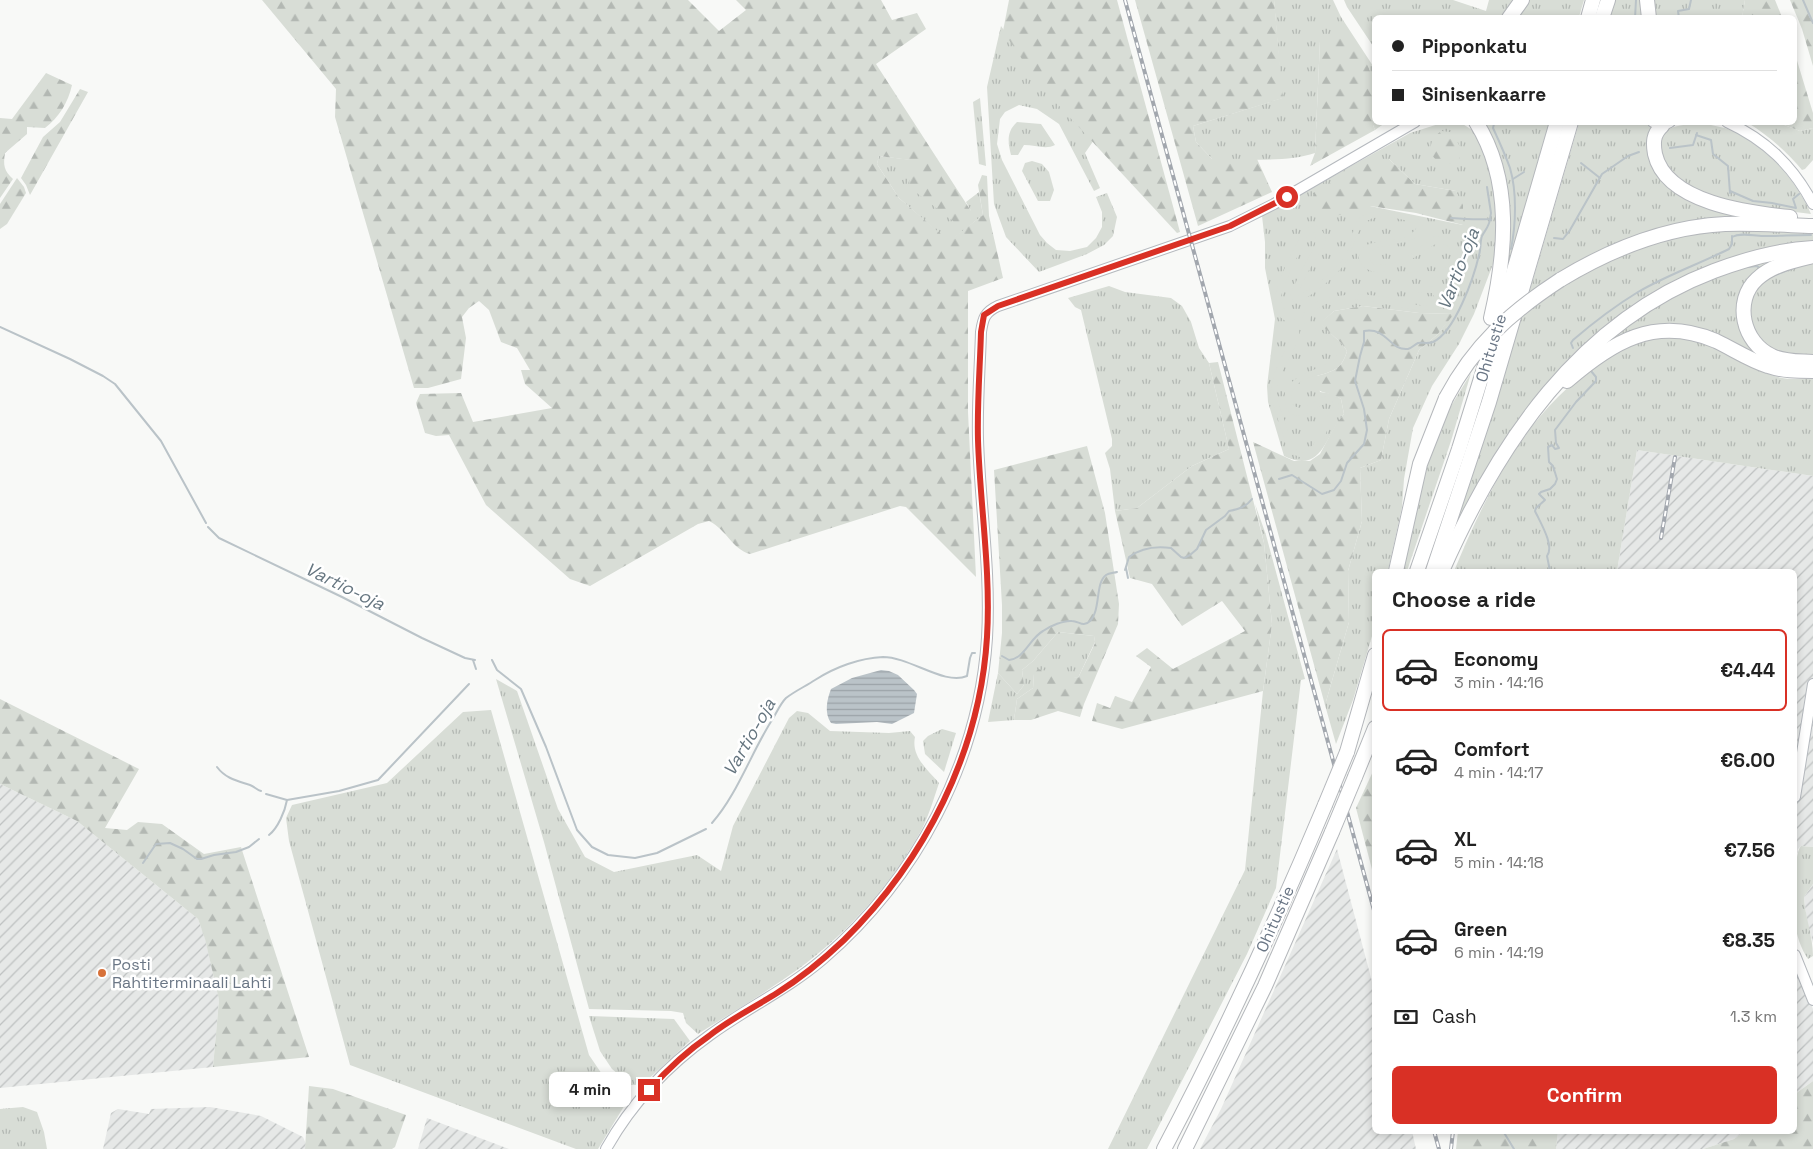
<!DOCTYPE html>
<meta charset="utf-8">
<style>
:root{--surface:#fff;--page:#f2f2f2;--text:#222;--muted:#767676;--line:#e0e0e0;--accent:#d93025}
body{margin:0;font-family:"Space Grotesk",sans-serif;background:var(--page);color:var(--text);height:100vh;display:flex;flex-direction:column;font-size:19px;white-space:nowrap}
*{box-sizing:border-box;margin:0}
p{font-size:16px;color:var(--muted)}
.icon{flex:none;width:28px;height:28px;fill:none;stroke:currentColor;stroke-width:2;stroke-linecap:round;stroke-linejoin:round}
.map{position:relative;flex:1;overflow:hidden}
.side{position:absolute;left:1372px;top:569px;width:425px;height:565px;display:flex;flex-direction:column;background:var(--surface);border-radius:8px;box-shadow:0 2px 8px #0003}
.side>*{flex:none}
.top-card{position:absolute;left:1372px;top:15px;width:425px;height:110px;border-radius:8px;box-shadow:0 2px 8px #0003;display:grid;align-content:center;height:110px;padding:0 20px;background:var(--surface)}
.end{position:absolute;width:22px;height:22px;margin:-11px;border:6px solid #d93025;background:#fff;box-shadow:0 0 0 2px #fff}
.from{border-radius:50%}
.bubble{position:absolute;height:35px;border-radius:8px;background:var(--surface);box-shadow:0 2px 8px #0003;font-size:16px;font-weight:600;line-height:35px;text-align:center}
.top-card b{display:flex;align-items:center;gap:18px;height:48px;font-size:19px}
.top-card b+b{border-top:1px solid var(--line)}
.top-card i{width:12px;height:12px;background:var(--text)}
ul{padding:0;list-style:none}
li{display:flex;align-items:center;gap:15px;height:82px;margin:0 10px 8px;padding:0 10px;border:2px solid transparent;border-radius:8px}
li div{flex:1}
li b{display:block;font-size:19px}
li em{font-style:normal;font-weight:600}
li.current{border-color:var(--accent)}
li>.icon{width:45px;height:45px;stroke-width:1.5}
h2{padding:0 20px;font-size:22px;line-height:60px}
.pay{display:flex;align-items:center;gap:12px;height:55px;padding:0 20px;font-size:19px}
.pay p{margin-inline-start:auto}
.button{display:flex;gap:10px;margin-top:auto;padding:10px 20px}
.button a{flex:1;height:58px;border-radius:8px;background:var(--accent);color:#fff;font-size:20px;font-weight:600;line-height:58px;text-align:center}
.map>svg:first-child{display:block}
.industrial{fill:url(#industrial-furrows)}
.grass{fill:url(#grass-tufts);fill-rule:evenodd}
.forest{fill:url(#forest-firs)}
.garden{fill:#d8ddd6;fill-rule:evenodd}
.water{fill:url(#water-rules)}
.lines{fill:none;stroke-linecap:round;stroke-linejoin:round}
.stream{stroke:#bac3c8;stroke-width:2}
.secondary-casing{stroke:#b5b9be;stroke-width:12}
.highway-casing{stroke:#b4b7bb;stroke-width:16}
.secondary{stroke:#fff;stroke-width:10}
.highway{stroke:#fff;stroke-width:14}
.rail-casing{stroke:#a2a7ae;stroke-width:4}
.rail{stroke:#fff;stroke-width:2;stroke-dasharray:5.5;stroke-linecap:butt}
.highway-bridge-casing{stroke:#b4b7bb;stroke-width:16;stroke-linecap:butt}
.highway-bridge{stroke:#fff;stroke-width:14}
.route{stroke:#d93025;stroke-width:6}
.poi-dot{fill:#d77139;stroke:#fff;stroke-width:2}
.labels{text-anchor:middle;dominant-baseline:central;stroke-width:5;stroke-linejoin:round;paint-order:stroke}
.street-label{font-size:16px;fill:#6a7685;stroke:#fff}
.poi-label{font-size:16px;fill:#6a7685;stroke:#fff;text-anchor:start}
.water-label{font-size:18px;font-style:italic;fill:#667680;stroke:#fff}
</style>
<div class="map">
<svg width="1813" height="1149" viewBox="0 0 1813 1149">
<defs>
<pattern id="industrial-furrows" width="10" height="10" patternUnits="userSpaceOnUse" patternTransform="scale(1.25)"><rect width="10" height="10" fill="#e6e8e7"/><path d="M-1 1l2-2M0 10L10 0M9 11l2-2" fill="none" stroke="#bec1c1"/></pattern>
<pattern id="grass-tufts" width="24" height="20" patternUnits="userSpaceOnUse" patternTransform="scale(1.25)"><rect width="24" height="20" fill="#d8ddd6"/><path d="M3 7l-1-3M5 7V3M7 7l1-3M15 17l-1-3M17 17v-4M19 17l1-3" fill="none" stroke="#b3b8b3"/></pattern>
<pattern id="forest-firs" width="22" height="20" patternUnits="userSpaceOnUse" patternTransform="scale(1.25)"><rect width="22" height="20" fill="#d8ddd6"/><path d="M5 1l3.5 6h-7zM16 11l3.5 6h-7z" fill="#b3b8b3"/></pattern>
<pattern id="water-rules" width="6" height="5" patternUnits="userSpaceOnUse" patternTransform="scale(1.25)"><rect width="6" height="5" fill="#bac3c8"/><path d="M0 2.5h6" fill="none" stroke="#9ba3a8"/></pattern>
</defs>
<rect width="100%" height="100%" fill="#f8f9f7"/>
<!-- industrial -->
<g class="industrial">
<path d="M1637,450L1813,476V847L1801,846L1798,849L1795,863V571H1617Z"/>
<path d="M0,784L77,821L198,919L205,938L219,1000L213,1067L0,1088Z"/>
<path d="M1337,849L1375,993V1131H1412L1416,1149H1200L1221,1109Z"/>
<path d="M1813,884V943L1807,922L1804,897Z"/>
<path d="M1795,965L1813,1009V1081L1795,1094Z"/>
<path d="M210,1107L261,1116L303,1137L306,1144L305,1149H103L111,1113L118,1109L149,1114L151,1109Z"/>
<path d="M427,1118L509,1149H418Z"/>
<path d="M1558,1131H1745L1734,1139L1703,1149H1556Z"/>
</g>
<!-- grass -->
<g class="grass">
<path d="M1274,0H1333L1341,17L1375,69V122L1385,123L1375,130L1373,125L1374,81L1320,41L1315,153C1286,163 1242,159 1212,159L1196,142L1193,126L1282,98Z"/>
<path d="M1344,0H1453L1486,11L1489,0H1514L1501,17L1375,18V49L1347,7Z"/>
<path d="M1526,0H1584L1579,17L1513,18Z"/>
<path d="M1615,0H1644L1645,17L1610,18Z"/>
<path d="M1653,0H1745L1742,18L1654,17Z"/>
<path d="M1001,26L1039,80L1094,140L1085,153L1100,188L1094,191L1059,124L1037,109L1019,105L1005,112L1000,119L997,144L1002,160L1040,235L1047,243L1056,250L1070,251L1087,247L1096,238L1102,227V212L1096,197L1107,193L1117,217L1113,236L1104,245L1087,254L1039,272L1006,237L994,204L987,87Z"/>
<path d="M980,98L986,166L979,164L973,102Z"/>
<path d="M1017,122L1041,124L1055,145C1046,150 1035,145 1024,145L1018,155H1011C1008,143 1006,132 1017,122Z"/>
<path d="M1445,122L1461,123L1477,133L1488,162L1498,215V251L1474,314L1459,344L1432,386L1413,428L1404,479L1402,507L1388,571H1375V626L1353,700L1336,744L1325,705L1349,622L1348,571L1362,521L1360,468L1381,460L1389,419L1419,350L1437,335L1453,314L1419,313L1363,306L1334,311L1321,323C1329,334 1340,339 1347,351C1342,369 1334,371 1317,376L1320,392L1334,394L1341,399L1344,414C1325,436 1322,475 1284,456L1268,402L1267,386L1275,319L1265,268V242L1262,216L1410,133ZM1389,159L1415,184L1456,191L1463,225L1370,206Z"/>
<path d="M1482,122L1549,123L1504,279L1506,258Z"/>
<path d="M1579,123H1646L1651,127L1649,147L1661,179L1762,217C1748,217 1734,215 1720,217C1651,222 1584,253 1529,293Z"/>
<path d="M1704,123C1713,126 1723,127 1731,130C1764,143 1797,181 1811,214C1767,208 1697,205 1669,167C1664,160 1660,153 1661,143C1662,138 1662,133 1667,130C1677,124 1693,124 1704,123Z"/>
<path d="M1748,123H1779L1800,131L1813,128V160L1805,169L1802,170C1786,151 1769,136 1748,123Z"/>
<path d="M879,156L912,160L971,211L966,202L979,192L983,215L949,242L899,198L877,164Z"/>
<path d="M1032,161L1042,164L1049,172L1054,190L1050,201H1038L1022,171L1025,163Z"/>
<path d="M1738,228L1813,231V243H1805L1628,310L1597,334L1561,369L1516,424L1452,537L1504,376L1522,314L1582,272L1624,252L1667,238L1704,231Z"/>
<path d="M1781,258L1767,264L1741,325L1795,368L1665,327L1587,359L1641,312L1726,271Z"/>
<path d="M1813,261V356C1800,356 1782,358 1771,351C1752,338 1739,306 1757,287C1773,272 1793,267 1813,261Z"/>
<path d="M1109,286L1125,292L1171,298L1182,306L1191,322L1199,348L1209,363L1229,449L1192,466L1137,508L1115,511L1110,469L1105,453L1112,446V439L1081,310L1075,307L1068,298Z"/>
<path d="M1658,337C1677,337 1695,337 1712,345C1733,355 1752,369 1774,376C1786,380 1801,379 1813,378V476L1637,450L1617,571H1454C1487,492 1526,411 1600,363C1607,358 1614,352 1622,348C1633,343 1647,340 1658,337Z"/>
<path d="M1471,373L1451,441L1407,571H1401L1434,434Z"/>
<path d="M1255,504L1266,535L1305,679L1301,680L1276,888L1247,954L1147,1149H1108L1245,870L1263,691L1272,624L1264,543Z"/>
<path d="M1058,632L1094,636L1095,642L1078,678L1034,674L1033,688L1017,699L1014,720L988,722L998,673L1017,694L1024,685L1022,670L1033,661Z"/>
<path d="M496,679L517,691L558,809L585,857L614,872L697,855L721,871L733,826L789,718L797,711L808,713L830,731L889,733L910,731L915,737C911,756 927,769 939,783C934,798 929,815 922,829C891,885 848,933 797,970C765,993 731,1013 698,1034L686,1023L683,1013L671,1011L589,1009L544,842Z"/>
<path d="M491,710L589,1055L606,1080L625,1097L626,1103L598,1149H576L350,1065L289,841L286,818L292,805L387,783L463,712Z"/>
<path d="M942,729L956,733L944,772L925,754L923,741L928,736Z"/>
<path d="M1801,846L1813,847V884L1804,897C1805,917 1813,936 1813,956L1808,959C1801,949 1796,934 1795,923C1794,910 1793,854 1801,846Z"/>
<path d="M589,1016L674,1019L690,1041L642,1085H631L612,1069L600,1051Z"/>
<path d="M23,1107L37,1112L44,1132L47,1149H0V1109Z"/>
</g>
<!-- forest -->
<g class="forest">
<path d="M262,0H688L719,31L746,10L736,0H881L892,20L917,13L926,29L876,64L971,211L957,224L909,187L910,160L879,156L877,164L899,198L949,241L983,215L978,185L982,175L987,176L989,216L1003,278L968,291V412L976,577L906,507L900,506L750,554C732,549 727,530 709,521L698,524L590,586L570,579L486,505L449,435L436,436L425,433L416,403L420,394L461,393L473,422L552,408L525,384L521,370H530L517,348L501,342L489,310L479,301L469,308L462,317L466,338L461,379L428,388H414L335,117L336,89Z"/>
<path d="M1009,0H1117L1180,232L1177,233L1038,83L1003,31Z"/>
<path d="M1135,0H1274L1283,98L1193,126L1196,142L1212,159H1257L1272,192L1198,226Z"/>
<path d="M1745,0H1775L1782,17H1742Z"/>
<path d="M1790,0H1813V66L1802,29Z"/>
<path d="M1340,30L1360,48L1374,81L1373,125L1375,130L1310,166L1315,153L1320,41Z"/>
<path d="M1795,54L1813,113V128L1800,131L1779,123L1795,122Z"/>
<path d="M46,73L72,85C68,103 59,117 45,128L27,127V134L5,153C3,165 4,171 13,179L0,198V118L12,119Z"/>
<path d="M80,89L88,92L30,195L26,185L21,178L43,137L60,122Z"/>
<path d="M1442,131L1450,132C1459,144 1464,148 1458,163C1451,164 1444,165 1438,161C1425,153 1431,136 1442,131Z"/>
<path d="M1389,159L1415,184L1456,191L1463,205V225L1416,213L1370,206L1329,218L1318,213L1313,193L1374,160Z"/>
<path d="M17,178L24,187L26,193L7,224L0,229V204Z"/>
<path d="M1363,306L1419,313L1454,314L1437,335L1419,350L1389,419L1381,460L1360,468L1362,521L1348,571L1349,622L1325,705L1253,442L1294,461H1310L1320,454L1336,424L1344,414L1341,399C1332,393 1323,394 1315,388L1317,376C1334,371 1342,369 1347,351C1340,339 1329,334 1320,323L1334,311Z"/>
<path d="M1218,362L1264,543L1272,624L1263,691L1122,729L1092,721L1097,703L1110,708L1115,696L1132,702L1151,667L1136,656L1147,648L1173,669L1245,631L1222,601L1182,626L1152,584L1130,578L1115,511L1137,508L1192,466L1229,449L1209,363Z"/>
<path d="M1087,446L1105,513L1119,604L1118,624L1084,704L1080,717L1058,711L1031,720H1014L1017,699L1033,688L1034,674L1038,669L1078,678L1095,643L1094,636L1058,632L1033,661L1022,670L1024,685L1017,694L998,673L1002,633V605L994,470Z"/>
<path d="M0,699L139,769L105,828L127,830L138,822L162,824L204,854L241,847L309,1057L213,1067L219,1000L205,939L198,919L77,821L0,784Z"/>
<path d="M1375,767V881L1356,808Z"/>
<path d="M1813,1081V1149H1703L1734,1139L1745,1131H1795V1094Z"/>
<path d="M309,1086L333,1089L406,1115L395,1147L392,1149H305Z"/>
<path d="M1458,1131H1558L1556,1149H1456Z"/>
</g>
<!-- garden -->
<path class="garden" d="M1382,211L1416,217C1443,243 1386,243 1375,249C1372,250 1371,251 1369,254V258L1373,264C1399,269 1415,249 1435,236C1440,237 1446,236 1450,239C1461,247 1460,266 1449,273C1438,280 1423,278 1411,278L1406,283L1409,286C1421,288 1441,280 1442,299C1437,306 1431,310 1423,310C1388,310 1350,286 1317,309C1311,314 1309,318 1311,325C1320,334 1336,337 1343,347C1349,355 1340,365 1333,369C1317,377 1290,377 1291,402C1304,421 1320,386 1339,399C1340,413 1333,417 1328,428C1323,440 1321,460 1303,458C1295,456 1291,453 1287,448L1270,395L1274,374L1290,339V325C1284,319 1277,317 1275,308C1270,292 1296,244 1305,228L1316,225C1335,239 1320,251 1312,265C1307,273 1303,282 1299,290L1297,294L1298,296C1314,287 1332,274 1343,259C1362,235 1341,215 1382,211ZM1390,217L1409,221L1417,227C1408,244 1380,238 1364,246C1361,250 1358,255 1359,260C1360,263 1364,267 1367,269C1388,282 1420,251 1438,243C1457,244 1454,264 1441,271C1427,273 1407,267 1398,281L1400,287L1406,292L1432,293L1435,298L1429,305C1417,307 1406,302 1395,299C1370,293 1339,292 1316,302C1309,305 1302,311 1303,319C1306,339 1336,338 1337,357C1322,371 1280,375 1285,401C1286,406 1287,412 1292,414C1303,420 1318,407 1327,402L1332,401L1334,406L1322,424L1313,445L1304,453C1293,450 1290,439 1287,429C1285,418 1278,407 1277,396C1275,372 1295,357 1299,335C1302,316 1283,317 1281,300C1280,290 1300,252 1305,240L1310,233L1315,232L1316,240L1314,248L1302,269L1290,295L1295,303C1310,299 1341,272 1348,259C1354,246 1356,230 1367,221C1373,216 1383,217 1390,217Z"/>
<!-- water -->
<path class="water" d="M881,670L889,671L898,675L914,690L917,694L914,713L892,724L877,722L836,724L831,723C824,713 827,699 831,689L852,678Z"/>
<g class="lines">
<!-- stream -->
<g class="stream">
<path d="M1803,0L1813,23"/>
<path d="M1635,18L1636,0"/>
<path d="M1679,18L1678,11L1689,9L1691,0"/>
<path d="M1498,122L1494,124L1493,128C1499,141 1505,154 1510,168C1517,192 1516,224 1511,249"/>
<path d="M1696,135L1711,140L1713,154L1728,166L1730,193"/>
<path d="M1670,148L1693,145L1697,133"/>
<path d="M1581,163L1600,178"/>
<path d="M1513,179L1524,172"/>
<path d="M1730,191L1753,201L1772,203L1796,208L1793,199L1799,194"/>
<path d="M1451,218C1463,219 1477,220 1490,219L1491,213L1487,187"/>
<path d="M1732,237C1741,232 1753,236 1763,236C1779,236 1794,235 1811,235"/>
<path d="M1554,238L1563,239L1570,230L1602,174L1628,156L1639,152"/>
<path d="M1748,267L1757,266L1760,268"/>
<path d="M1767,278L1796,267"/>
<path d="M0,327L70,359L103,376L115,384L161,441L206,523"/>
<path d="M1573,348L1571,343L1573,340C1594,322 1615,306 1638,292C1667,275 1699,264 1729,249L1732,244V236"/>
<path d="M1279,479L1292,475L1322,494L1334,490L1341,481L1347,463L1364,444L1367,430L1364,409L1355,381L1360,356L1364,342V331C1388,327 1389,351 1408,349C1412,348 1414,345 1418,343C1422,342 1428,344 1433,342C1455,332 1474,277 1479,255C1481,249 1480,241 1482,236C1485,230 1489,227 1490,219L1491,220"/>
<path d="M208,527L219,538L342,597L422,638L465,658L475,660"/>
<path d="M1126,568L1128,578"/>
<path d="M1125,570L1129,557C1141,548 1157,546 1171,548L1181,557L1184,558L1190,555L1197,549L1206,530L1225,516L1229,511C1239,509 1246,507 1252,499"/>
<path d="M1550,571L1547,556C1555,546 1540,522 1535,511L1536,508L1545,500L1539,494L1541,492L1550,489L1555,484L1557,479L1553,466L1549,462L1548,447L1552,445L1555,449L1559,448L1556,443L1555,430L1576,402L1596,381V377L1591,371"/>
<path d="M1002,656L1009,660C1024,659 1030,638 1043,631C1050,626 1064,620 1072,621C1079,621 1083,628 1090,621C1101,610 1095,583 1106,575C1109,573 1114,573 1117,572"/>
<path d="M473,660L476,669"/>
<path d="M492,660L497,670L521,689L546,747L577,830L592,847L608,855L635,858L657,853L706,829"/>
<path d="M217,767C226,779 238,781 250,785C255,787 257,790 261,791"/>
<path d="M266,794L287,800"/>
<path d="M712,823C737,795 751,753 772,720C776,714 780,704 786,698C795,691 806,686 815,680C835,667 860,658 883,657C910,657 945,686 967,676L970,658L972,653H975"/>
<path d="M269,835C278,828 285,811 287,800L339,791L378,780L469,684"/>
<path d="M143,863L156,844L170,843L183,849L197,859H201L214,855L236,852L249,847L259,839"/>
<path d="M1503,1131L1514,1149"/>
</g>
<!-- secondary casing -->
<g class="secondary-casing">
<g id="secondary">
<path d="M1653,122L1662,126L1670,122"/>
<path d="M1727,122C1766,140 1793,166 1813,204"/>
<path d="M1795,797L1813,684"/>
<path d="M1795,955L1813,1000"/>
<path d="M606,1149C631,1104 668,1065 710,1035C747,1008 788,989 823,959C916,879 979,762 987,638C991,571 980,505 978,439C977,403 980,367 981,332C983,318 985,312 998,306L1230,226L1274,204L1415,122"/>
</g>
</g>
<!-- highway casing -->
<g class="highway-casing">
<g id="highway">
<path d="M1647,0L1649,18"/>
<path d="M1509,18L1522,0"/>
<path d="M1588,18L1593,0"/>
<path d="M1602,18L1608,0"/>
<path d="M1476,122C1513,181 1506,254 1491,318"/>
<path d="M1662,126C1653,134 1653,143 1655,154C1666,203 1749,213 1790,217"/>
<path d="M1813,256C1793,261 1772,265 1757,279C1733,301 1743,343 1772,356C1784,362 1799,361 1813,362"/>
<path d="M1560,280C1611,249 1665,227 1725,224C1755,223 1784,225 1813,226"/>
<path d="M1567,381C1612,342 1655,315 1716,341C1733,349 1749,360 1768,366C1782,371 1798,371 1813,371"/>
<path d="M1396,571L1420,464L1446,398"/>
<path d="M1417,571L1459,449L1506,298L1557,122"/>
<path d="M1433,571L1489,402L1571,122"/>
<path d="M1442,571C1498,444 1579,322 1714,271C1746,259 1779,250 1813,248"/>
<path d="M1347,752L1375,655"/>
<path d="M1355,777L1375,728"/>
<path d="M1164,1149C1223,1037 1276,922 1325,805"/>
<path d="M1185,1149L1265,986L1332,832"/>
</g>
</g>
<!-- secondary -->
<use href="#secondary" class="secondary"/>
<!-- highway -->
<use href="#highway" class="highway"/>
<!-- rail casing -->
<g class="rail-casing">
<g id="rail">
<path d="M1125,0L1375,914"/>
<path d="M1661,538L1675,457"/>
<path d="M1434,1131L1439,1149"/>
<path d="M1451,1149L1453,1131"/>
</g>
</g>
<!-- rail -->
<use href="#rail" class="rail"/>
<!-- highway-bridge casing -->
<g class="highway-bridge-casing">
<g id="highway-bridge">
<path d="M1446,398C1474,345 1511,312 1560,280"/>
<path d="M1325,805L1347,752"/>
<path d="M1332,832L1355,777"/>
</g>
</g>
<!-- highway-bridge -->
<use href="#highway-bridge" class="highway-bridge"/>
</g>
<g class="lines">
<!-- route -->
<path class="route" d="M649,1090C667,1070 687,1051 709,1036C730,1019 755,1007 777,993C801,978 824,959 844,940C925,860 980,752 987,637C991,571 980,505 978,440C977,404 980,367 981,332L984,315L998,306L1230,226L1287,197"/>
</g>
<!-- markers -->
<circle class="poi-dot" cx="102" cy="973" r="5"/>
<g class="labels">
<!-- street labels -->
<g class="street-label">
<text transform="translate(1491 348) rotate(-73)">Ohitustie</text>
<text transform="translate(1275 919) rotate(-66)">Ohitustie</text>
</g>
<!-- poi labels -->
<g class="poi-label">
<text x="112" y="964">Posti<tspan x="112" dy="18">Rahtiterminaali Lahti</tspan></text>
</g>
<!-- water labels -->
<g class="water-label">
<text transform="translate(1458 269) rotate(-69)">Vartio-oja</text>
<text transform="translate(345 586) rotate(26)">Vartio-oja</text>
<text transform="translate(749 737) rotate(-60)">Vartio-oja</text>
</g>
</g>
</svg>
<i class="end from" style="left:1287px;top:197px"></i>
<i class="end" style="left:649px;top:1090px"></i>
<div class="bubble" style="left:549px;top:1072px;width:82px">4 min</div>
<div class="top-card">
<b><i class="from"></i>Pipponkatu</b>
<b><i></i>Sinisenkaarre</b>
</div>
<section class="side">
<h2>Choose a ride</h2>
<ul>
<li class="current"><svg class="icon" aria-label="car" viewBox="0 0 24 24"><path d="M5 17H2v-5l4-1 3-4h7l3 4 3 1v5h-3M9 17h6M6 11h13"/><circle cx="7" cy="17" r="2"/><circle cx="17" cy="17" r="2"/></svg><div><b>Economy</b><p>3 min · 14:16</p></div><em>€4.44</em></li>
<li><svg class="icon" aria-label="car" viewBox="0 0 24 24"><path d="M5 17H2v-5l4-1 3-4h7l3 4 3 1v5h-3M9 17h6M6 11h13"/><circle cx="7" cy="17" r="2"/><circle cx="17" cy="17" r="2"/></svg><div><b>Comfort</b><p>4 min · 14:17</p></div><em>€6.00</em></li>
<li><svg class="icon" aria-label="car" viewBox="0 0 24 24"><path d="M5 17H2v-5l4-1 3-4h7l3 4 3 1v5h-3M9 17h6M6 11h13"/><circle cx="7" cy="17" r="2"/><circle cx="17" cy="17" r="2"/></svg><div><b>XL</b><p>5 min · 14:18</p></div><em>€7.56</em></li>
<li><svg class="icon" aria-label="car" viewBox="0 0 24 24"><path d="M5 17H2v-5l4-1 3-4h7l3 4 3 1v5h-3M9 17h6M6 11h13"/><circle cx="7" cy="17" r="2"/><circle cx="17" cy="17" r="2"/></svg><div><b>Green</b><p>6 min · 14:19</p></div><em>€8.35</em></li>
</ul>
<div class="pay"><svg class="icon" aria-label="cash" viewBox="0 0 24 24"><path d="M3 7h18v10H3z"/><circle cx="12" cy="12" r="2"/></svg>Cash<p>1.3 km</p></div>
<div class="button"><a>Confirm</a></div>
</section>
</div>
